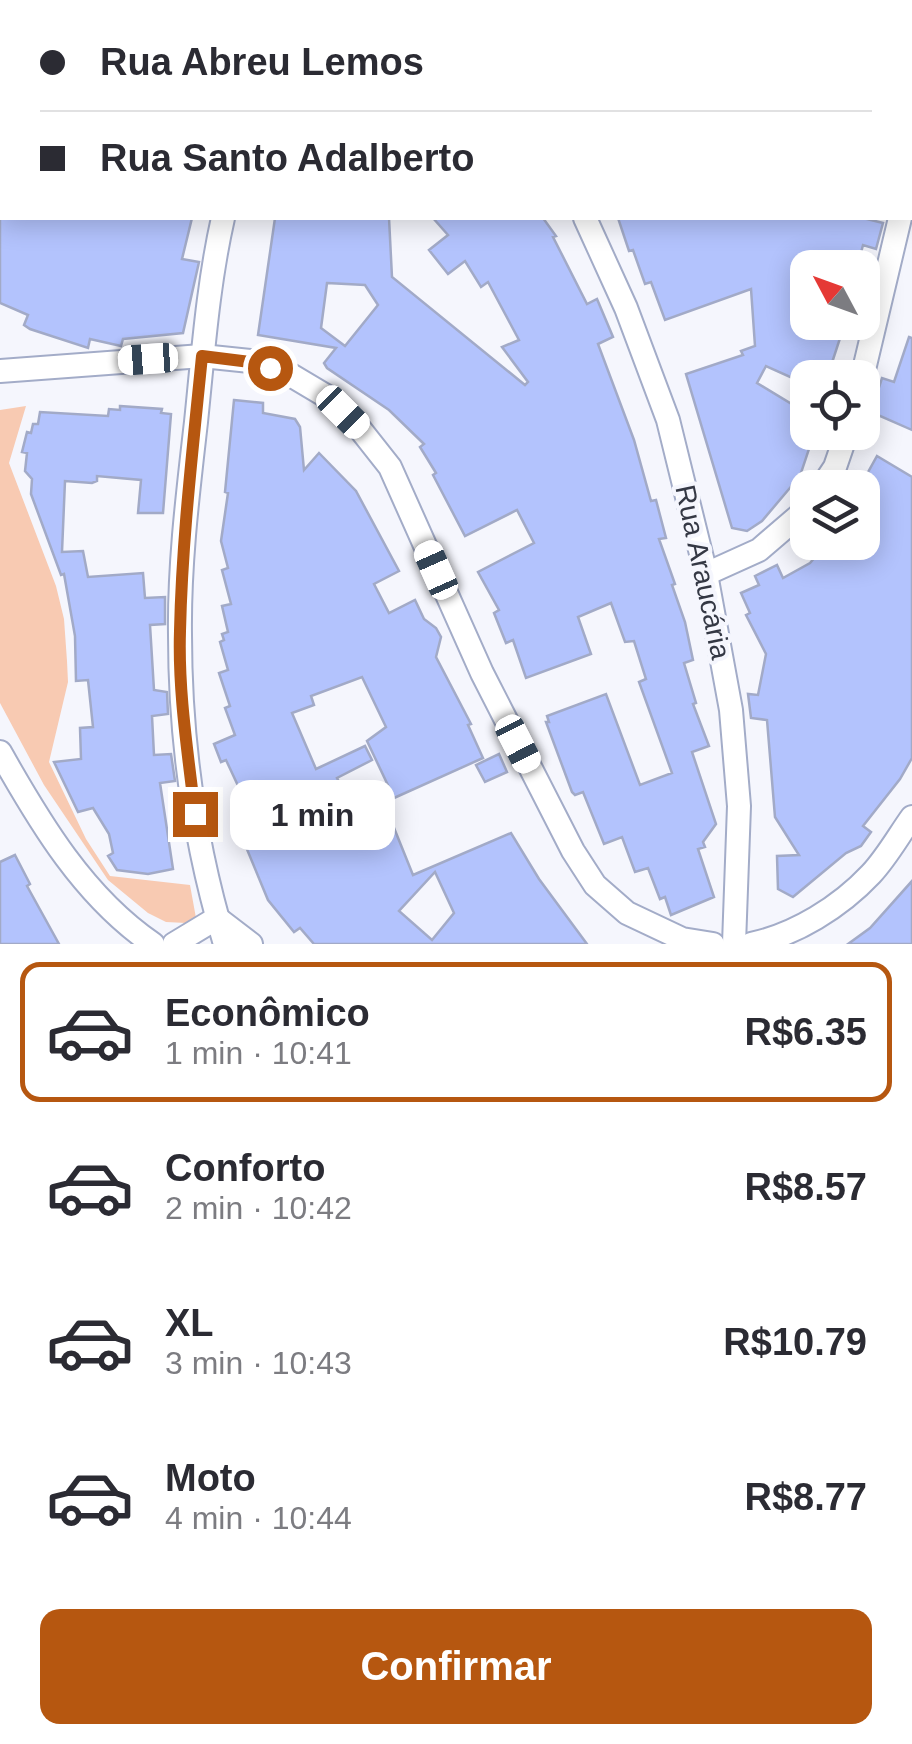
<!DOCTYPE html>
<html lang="pt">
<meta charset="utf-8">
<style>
:root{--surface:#fff;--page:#f2f2f3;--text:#2b2b33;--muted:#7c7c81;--line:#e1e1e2;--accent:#b65710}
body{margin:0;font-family:Helvetica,sans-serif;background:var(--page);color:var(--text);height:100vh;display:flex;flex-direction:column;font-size:38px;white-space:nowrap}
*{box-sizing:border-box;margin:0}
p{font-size:32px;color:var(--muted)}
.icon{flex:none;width:55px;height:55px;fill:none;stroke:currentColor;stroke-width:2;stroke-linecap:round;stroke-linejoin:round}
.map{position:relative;height:944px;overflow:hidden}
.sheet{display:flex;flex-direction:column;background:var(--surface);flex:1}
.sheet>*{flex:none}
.banner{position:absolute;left:0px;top:0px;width:912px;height:220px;box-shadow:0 5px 25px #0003;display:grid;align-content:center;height:220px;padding:0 40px;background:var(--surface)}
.needle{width:65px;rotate:311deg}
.tools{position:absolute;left:790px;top:250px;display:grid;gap:20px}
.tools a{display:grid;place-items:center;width:90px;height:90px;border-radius:20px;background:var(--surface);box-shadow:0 5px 25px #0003;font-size:50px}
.end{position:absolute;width:45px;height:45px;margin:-22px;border:12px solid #b65710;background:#fff;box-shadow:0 0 0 5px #fff}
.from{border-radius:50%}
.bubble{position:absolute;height:70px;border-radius:20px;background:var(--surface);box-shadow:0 5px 25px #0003;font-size:32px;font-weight:700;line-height:70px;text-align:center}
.car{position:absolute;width:30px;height:60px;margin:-30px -15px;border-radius:12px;box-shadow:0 0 8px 2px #0007;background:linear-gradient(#fff 24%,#345 0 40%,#fff 0 76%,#345 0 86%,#fff 0)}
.banner b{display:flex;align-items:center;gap:35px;height:95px;font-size:38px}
.banner b+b{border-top:2px solid var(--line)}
.banner i{width:25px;height:25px;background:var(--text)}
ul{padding:18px 0 0;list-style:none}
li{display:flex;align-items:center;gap:30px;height:140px;margin:0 20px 15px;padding:0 20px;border:5px solid transparent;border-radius:20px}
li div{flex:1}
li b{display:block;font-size:38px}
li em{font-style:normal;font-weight:700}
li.current{border-color:var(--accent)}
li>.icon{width:90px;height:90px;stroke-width:1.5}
.action{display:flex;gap:20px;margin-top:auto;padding:20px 40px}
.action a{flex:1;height:115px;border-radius:20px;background:var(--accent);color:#fff;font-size:40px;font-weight:700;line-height:115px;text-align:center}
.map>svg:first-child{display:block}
.green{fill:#f8cab2}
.building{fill:#b3c3fd;stroke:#a2aac7;stroke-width:2.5;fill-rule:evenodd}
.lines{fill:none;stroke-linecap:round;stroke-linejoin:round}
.minor-casing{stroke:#a3acc8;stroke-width:26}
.minor{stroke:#fff;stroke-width:22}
.route{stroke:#b65710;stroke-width:12}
.labels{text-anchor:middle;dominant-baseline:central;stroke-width:8;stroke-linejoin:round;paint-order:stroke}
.street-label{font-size:28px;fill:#343844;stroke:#f5f6fd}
</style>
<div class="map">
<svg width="912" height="944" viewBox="0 0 912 944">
<rect width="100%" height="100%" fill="#f5f6fd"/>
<!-- green -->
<path class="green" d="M26,406L9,463L56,586L64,619L67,661L68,682L49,762L86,839L110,876L190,885L196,918L186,923L166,922L148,913L108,880L44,785L0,703V410Z"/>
<!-- building -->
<g class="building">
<path d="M0,218H192L182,259L199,262L183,333L123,339L121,346L90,339L88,348L30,329L24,325L28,315L0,303Z"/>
<path d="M275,218H389L392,277L525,385L528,382L502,347L519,340L488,282L481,287L465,261L448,274L429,250L448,235L433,218H543L556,236L553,237L587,304L597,299L613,337L598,344L634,440L651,501L656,500L666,538L659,539L675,584L672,585L685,622L693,660L684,663L696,703L693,704L709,746L692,752L716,824L703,842L705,847L698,849L714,897L671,915L665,897L660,899L648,868L635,872L622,837L604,844L583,792L575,795L572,792L546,722H549L547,716L606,694L640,785L672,773L639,682L646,679L634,641L625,642L611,603L578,617L591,654L526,678L513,640L506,643L494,613L499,610L478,572L534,543L517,510L465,536L433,475L436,473L420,447L424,444L389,410L327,368L324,363L336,348L258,335ZM327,283L365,285L378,305L345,346L321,328Z"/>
<path d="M618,218H863L883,223L876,249L863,245L857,268H808V322L844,326L827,378H808V385L766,366L757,383L808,414V424L801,438L811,443L800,476L762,521L747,531L732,528L686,374L743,355L741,351L755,346L751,289L665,320L651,282L645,284L633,250L629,251Z"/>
<path d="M909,337L912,338V430L871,412L882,378L894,382Z"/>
<path d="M234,400L263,403V413L295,419L300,427L304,470L319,453L356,491L399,571L374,584L389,613L415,600L424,619L436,628L441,637L436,657L471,724L468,725L483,758L394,798L367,741L386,727L362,677L311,696L314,705L292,713L316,769L365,746L372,760L337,778L360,821L386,808L413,875L511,833L539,879L587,944H314L300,928L294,932L268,900L246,847L255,843L238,810L247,805L226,760L221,762L214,744L235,735L225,708L230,706L219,673L228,670L220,642L224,640L222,634L228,632L222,606L231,604L222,570L228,568L221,541L228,493L225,492ZM435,872L454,913L432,940L399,911Z"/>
<path d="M120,406L162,409L161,413L171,414L163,513H138L141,480L97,476V481L92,483L65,481L62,552L83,551L88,577L143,573L145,598L165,597V624L150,625L154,690L167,692L168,714L152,716L154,755L171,754L175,781L160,783L173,869L148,874L117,870L108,856L113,853L109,834L93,808L78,812L54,762L81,759L80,728L93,727L88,680L76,681L75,636L64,574L61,575L31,494L32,479L25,471L27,453L22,452L27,432L31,433L33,424H38L40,412L108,416L109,409L120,410Z"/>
<path d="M877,456L912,477V758L900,779L863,826L871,832L861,846L846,853L793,897L778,889L777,856L799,855L775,817L767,720L751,718L748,694L758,695L766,654L746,615L750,613L741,593L759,585L755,576L777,565L783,578L810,563L828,542H862V503L873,490L862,483Z"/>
<path d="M499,754L507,772L485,782L476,765Z"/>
<path d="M15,855L30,884L27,886L59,944H0V862Z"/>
<path d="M912,881V944H848L870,928Z"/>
</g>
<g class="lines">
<!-- minor casing -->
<g class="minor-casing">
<g id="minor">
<path d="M326,0L337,2"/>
<path d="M101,2L107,0"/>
<path d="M267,2V0"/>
<path d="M759,2L761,0"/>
<path d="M0,34H2"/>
<path d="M910,184L912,177"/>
<path d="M223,218C208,284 203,354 196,422C188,492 179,564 180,635C180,738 195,845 225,944"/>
<path d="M585,218L626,308L668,420L706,574L731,710L739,806L734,944"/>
<path d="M0,371L202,356L250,361L289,374L326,396L360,429L390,467L482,673L573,851L595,885L627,913L682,939L713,944"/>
<path d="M862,378L900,218"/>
<path d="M821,488L835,467L847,432"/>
<path d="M706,574L759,550L808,508"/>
<path d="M0,752C40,823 84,897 153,944"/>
<path d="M174,944L217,918L251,944"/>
<path d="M751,944C795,935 840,907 871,874C887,857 899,835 912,817"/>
</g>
</g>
<!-- minor -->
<use href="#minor" class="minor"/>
</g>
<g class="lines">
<!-- route -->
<path class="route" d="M195,814C188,753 178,692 180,631C182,539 193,447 202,356L250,362L270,368"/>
</g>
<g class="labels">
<!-- street labels -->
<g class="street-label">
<text transform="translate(703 572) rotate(78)">Rua Araucária</text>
</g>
</g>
</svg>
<div class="tools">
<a><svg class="needle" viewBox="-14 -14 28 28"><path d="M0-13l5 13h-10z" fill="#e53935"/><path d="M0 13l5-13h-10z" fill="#7c7c81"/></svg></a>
<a><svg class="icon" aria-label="locate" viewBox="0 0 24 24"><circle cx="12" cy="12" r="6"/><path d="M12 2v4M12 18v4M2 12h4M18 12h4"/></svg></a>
<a><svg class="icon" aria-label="layers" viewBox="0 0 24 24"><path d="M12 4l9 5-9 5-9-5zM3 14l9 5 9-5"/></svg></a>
</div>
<i class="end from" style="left:270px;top:368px"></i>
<i class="end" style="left:195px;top:814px"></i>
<div class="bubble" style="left:230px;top:780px;width:165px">1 min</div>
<i class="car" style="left:148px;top:359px;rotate:266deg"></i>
<i class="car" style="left:343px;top:412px;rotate:135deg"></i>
<i class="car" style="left:436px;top:570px;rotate:336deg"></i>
<i class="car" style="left:518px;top:744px;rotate:153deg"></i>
<div class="banner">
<b><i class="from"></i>Rua Abreu Lemos</b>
<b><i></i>Rua Santo Adalberto</b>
</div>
</div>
<section class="sheet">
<ul>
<li class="current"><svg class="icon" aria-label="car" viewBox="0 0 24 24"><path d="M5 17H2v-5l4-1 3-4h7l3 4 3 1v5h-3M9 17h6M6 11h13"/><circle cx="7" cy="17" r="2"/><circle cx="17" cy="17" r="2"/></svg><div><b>Econômico</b><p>1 min · 10:41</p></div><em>R$6.35</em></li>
<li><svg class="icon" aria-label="car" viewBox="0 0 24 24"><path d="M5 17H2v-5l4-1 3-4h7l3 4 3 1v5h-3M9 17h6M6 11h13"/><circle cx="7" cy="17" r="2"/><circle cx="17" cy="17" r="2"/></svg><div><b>Conforto</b><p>2 min · 10:42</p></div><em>R$8.57</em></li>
<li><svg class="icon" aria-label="car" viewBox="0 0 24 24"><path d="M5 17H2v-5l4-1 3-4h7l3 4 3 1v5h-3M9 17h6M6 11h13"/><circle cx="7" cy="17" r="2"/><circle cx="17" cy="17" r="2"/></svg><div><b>XL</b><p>3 min · 10:43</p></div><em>R$10.79</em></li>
<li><svg class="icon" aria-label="car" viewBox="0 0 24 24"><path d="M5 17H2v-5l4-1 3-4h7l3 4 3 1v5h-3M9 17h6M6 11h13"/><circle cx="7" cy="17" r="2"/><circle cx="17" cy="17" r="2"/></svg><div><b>Moto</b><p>4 min · 10:44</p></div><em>R$8.77</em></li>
</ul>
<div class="action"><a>Confirmar</a></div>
</section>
